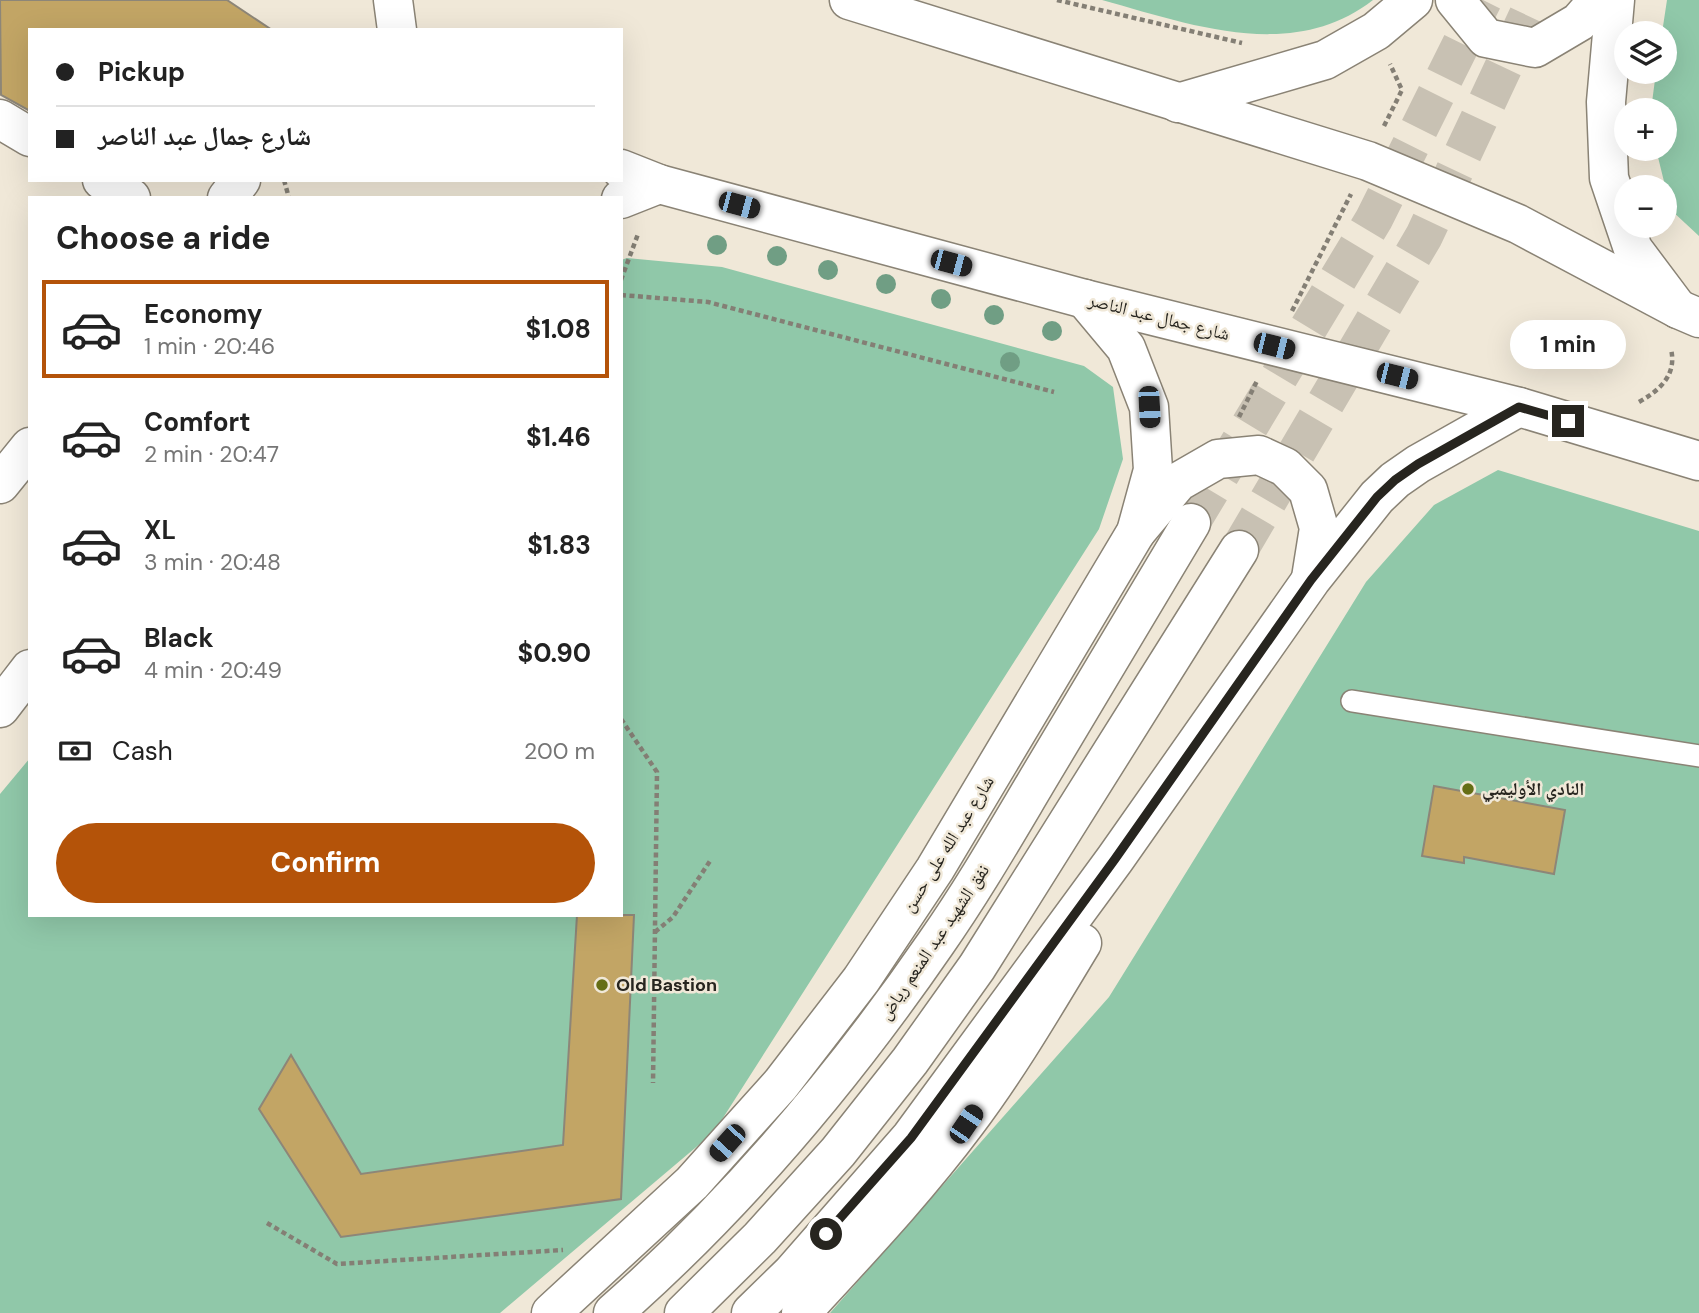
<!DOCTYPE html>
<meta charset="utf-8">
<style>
:root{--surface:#fff;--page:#f6f6f6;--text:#222;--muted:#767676;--line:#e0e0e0;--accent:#b45309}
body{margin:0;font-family:"DM Sans","Noto Naskh Arabic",sans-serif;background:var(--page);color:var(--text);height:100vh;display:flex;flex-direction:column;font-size:26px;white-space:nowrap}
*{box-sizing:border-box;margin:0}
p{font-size:23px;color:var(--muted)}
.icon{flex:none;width:38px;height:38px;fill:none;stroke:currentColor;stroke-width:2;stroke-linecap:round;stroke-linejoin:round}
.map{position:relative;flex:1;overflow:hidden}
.sheet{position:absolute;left:28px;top:196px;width:595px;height:721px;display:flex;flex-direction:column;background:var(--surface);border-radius:0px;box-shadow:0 7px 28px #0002}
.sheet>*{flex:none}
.guide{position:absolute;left:28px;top:28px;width:595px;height:154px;border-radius:0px;box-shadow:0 7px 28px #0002;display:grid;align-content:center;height:154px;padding:0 28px;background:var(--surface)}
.controls{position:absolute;left:1614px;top:21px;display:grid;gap:14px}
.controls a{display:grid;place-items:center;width:63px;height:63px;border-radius:50%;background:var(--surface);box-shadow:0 7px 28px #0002;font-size:35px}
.end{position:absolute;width:32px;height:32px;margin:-16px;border:9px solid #27251f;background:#fff;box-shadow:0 0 0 4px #fff}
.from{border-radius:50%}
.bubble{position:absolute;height:49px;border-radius:24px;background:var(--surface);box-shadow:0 7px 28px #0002;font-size:23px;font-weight:700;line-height:49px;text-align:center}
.car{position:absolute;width:21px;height:42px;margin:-21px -10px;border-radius:9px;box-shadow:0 0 5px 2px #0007;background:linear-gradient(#222 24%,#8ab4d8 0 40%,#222 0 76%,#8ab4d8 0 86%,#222 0)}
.guide b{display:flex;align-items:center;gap:24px;height:66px;font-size:26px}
.guide b+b{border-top:2px solid var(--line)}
.guide i{width:18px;height:18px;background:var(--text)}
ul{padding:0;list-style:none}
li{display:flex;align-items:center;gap:21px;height:98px;margin:0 14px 10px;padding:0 14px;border:4px solid transparent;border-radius:0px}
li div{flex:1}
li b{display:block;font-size:26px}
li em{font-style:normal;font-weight:700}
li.active{border-color:var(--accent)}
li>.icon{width:63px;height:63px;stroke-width:1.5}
h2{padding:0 28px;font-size:32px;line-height:84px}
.pay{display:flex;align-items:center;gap:18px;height:77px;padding:0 28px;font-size:26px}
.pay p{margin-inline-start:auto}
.cta{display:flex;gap:14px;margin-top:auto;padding:14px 28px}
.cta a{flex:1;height:80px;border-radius:42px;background:var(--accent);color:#fff;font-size:28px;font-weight:700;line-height:80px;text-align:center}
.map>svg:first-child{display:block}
.green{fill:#90c8a9}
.building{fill:#c2a565;stroke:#8d8678;stroke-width:2}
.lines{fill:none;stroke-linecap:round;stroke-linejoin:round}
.motorway-tunnel{stroke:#c8c1b3;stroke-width:38;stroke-dasharray:38 19;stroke-linecap:butt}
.service-casing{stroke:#8a8375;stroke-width:24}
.minor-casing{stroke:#8a8375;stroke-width:41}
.secondary-casing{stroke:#8a8375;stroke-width:41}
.primary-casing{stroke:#8a8375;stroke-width:41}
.trunk-casing{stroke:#8a8375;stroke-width:41}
.motorway-casing{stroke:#8a8375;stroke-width:41}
.path{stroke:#847f75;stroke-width:4.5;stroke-dasharray:5 3.5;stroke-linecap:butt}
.service{stroke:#fff;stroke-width:21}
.minor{stroke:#fff;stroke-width:38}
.secondary{stroke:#fff;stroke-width:38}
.primary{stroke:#fff;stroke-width:38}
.trunk{stroke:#fff;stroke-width:38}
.motorway{stroke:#fff;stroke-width:38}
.tree{fill:#709e84}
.route{stroke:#27251f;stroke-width:9}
.poi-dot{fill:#656e15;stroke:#f0e8d8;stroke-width:2.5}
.labels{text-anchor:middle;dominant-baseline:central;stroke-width:5;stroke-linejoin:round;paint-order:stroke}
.street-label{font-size:18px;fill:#27251f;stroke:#f0e8d8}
.poi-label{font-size:18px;font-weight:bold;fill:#27251f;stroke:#f0e8d8;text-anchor:start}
</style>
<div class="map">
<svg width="1699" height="1313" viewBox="0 0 1699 1313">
<rect width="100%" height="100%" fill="#f0e8d8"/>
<!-- green -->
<g class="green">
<path d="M1102,0H1373C1292,63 1189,24 1102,0Z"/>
<path d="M1667,0H1699V236L1671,210L1656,149H1664V110H1651L1656,72H1664V33H1662Z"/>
<path d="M627,258L722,267L1084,366L1113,387L1123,459L1099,529L714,1132L500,1313H0V794L30,758V915H621V260Z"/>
<path d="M1498,470L1699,531V1313H830L1109,997L1366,582L1434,505Z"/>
</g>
<!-- building -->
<g class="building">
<path d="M0,0H227L272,30H30V111L1,95Z"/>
<path d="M1434,786L1565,810L1554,874L1464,857V863L1422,856Z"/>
<path d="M577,915H634L621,1199L341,1237L259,1109L291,1055L361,1174L563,1145Z"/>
</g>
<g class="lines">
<!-- motorway-tunnel -->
<g class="motorway-tunnel">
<path d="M1191,523L1374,219L1483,0"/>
<path d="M1239,550L1424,236L1535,0"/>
</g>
<!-- service casing -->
<g class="service-casing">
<path id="service" d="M1352,701L1699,756"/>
</g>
<!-- minor casing -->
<g class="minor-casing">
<g id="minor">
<path d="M0,119L30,137"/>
<path d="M102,180L131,198"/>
</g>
</g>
<!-- secondary casing -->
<g class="secondary-casing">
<g id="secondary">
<path d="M227,198L241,180"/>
<path d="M621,199L659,184"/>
<path d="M0,484L30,447"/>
<path d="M0,708L30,669"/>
<path d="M551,1313L692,1183L781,1084L861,980L935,869L1136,532L1153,470L1149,407L1126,348L1085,299"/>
</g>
</g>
<!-- primary casing -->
<g class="primary-casing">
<g id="primary">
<path d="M393,0L397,30"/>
<path d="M849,0L1368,161L1518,224L1678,309L1699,318"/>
<path d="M621,169L659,184L1085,299L1519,407L1699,461"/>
</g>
</g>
<!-- trunk casing -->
<g class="trunk-casing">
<g id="trunk">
<path d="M1455,0L1486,38L1535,48L1579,22L1598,0"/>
<path d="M1615,0L1606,102L1609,178L1633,249L1678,309"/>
<path d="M1178,103L1325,60L1376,31L1413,0"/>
</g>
</g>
<!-- motorway casing -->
<g class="motorway-casing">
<g id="motorway">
<path d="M1136,532L1178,482L1218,459L1259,455L1285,467L1308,490L1319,528L1311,578"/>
<path d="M613,1313C736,1205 843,1078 936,943C976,886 1011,824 1047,764C1095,684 1143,603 1191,523"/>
<path d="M684,1313L760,1238L838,1152L910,1061L977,967L1239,550"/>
<path d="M751,1313L792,1273L911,1137L1115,859L1311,580L1377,497L1395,480L1418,464L1519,407"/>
<path d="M801,1313C857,1252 916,1190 966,1123C1009,1066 1045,1004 1082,943"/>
</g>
</g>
<!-- path -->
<g class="path">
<path d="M1057,0L1242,43"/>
<path d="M1384,126L1402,90L1390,64"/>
<path d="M284,180L289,198"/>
<path d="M621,280L638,234"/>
<path d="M621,295L708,302L1054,392"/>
<path d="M1292,311L1351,194"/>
<path d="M1639,402C1660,390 1677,375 1671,349"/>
<path d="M1239,417L1257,381"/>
<path d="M621,719L657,772L653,1083"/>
<path d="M655,932L673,917L710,861"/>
<path d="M267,1223L337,1264L563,1250"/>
</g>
<!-- service -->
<use href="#service" class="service"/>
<!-- minor -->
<use href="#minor" class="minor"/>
<!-- secondary -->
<use href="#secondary" class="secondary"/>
<!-- primary -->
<use href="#primary" class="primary"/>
<!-- trunk -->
<use href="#trunk" class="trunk"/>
<!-- motorway -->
<use href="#motorway" class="motorway"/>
</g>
<!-- trees -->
<g class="tree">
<circle cx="717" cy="245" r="10"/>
<circle cx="777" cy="256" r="10"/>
<circle cx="828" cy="270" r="10"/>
<circle cx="886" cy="284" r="10"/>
<circle cx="941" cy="299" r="10"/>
<circle cx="994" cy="315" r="10"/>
<circle cx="1052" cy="331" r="10"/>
<circle cx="1010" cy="362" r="10"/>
</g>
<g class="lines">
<!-- route -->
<path class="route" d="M826,1234L911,1138L1115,859L1311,580L1377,497L1395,480L1418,464L1519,407L1568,421"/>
</g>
<!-- markers -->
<g class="poi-dot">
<circle cx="1468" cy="789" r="7"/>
<circle cx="602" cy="985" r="7"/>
</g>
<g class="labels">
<!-- street labels -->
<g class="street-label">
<text transform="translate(1159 317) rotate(14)">شارع جمال عبد الناصر</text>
<text transform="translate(948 844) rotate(-58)">شارع عبد الله على حسن</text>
<text transform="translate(934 942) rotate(-56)">نفق الشهيد عبد المنعم رياض</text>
</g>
<!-- poi labels -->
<g class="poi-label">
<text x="1482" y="789">النادي الأوليمبي</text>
<text x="616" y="985">Old Bastion</text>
</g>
</g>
</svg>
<div class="controls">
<a><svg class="icon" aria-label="layers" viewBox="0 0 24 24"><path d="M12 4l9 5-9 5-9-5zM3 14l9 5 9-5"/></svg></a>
<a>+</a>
<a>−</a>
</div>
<i class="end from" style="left:826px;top:1234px"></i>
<i class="end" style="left:1568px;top:421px"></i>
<div class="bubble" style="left:1510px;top:320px;width:116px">1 min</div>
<i class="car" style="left:739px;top:205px;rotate:105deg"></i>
<i class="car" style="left:951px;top:263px;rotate:105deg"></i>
<i class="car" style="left:1274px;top:346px;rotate:104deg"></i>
<i class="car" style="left:1397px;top:376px;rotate:104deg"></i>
<i class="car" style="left:1149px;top:407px;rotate:177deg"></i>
<i class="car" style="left:966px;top:1124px;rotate:34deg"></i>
<i class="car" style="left:727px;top:1143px;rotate:222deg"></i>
<div class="guide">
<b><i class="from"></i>Pickup</b>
<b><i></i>شارع جمال عبد الناصر</b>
</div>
<section class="sheet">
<h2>Choose a ride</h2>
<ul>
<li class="active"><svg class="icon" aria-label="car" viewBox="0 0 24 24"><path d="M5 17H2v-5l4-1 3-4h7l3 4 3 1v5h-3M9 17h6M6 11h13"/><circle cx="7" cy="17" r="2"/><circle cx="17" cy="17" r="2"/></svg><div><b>Economy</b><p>1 min · 20:46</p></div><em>$1.08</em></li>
<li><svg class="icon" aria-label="car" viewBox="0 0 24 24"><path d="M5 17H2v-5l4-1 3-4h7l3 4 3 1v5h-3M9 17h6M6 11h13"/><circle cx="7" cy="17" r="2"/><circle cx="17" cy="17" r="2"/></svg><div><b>Comfort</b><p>2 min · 20:47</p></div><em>$1.46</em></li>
<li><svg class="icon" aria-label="car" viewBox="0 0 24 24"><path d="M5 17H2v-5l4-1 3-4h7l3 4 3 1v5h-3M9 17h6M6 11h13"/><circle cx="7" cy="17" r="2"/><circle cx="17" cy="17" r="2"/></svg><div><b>XL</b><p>3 min · 20:48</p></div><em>$1.83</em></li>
<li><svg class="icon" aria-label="car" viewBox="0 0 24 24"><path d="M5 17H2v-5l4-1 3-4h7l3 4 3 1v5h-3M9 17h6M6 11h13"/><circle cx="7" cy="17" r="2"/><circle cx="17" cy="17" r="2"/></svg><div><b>Black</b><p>4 min · 20:49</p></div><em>$0.90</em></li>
</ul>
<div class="pay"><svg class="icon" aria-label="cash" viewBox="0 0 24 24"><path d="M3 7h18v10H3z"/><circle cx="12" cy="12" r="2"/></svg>Cash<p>200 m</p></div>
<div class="cta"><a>Confirm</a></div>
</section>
</div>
